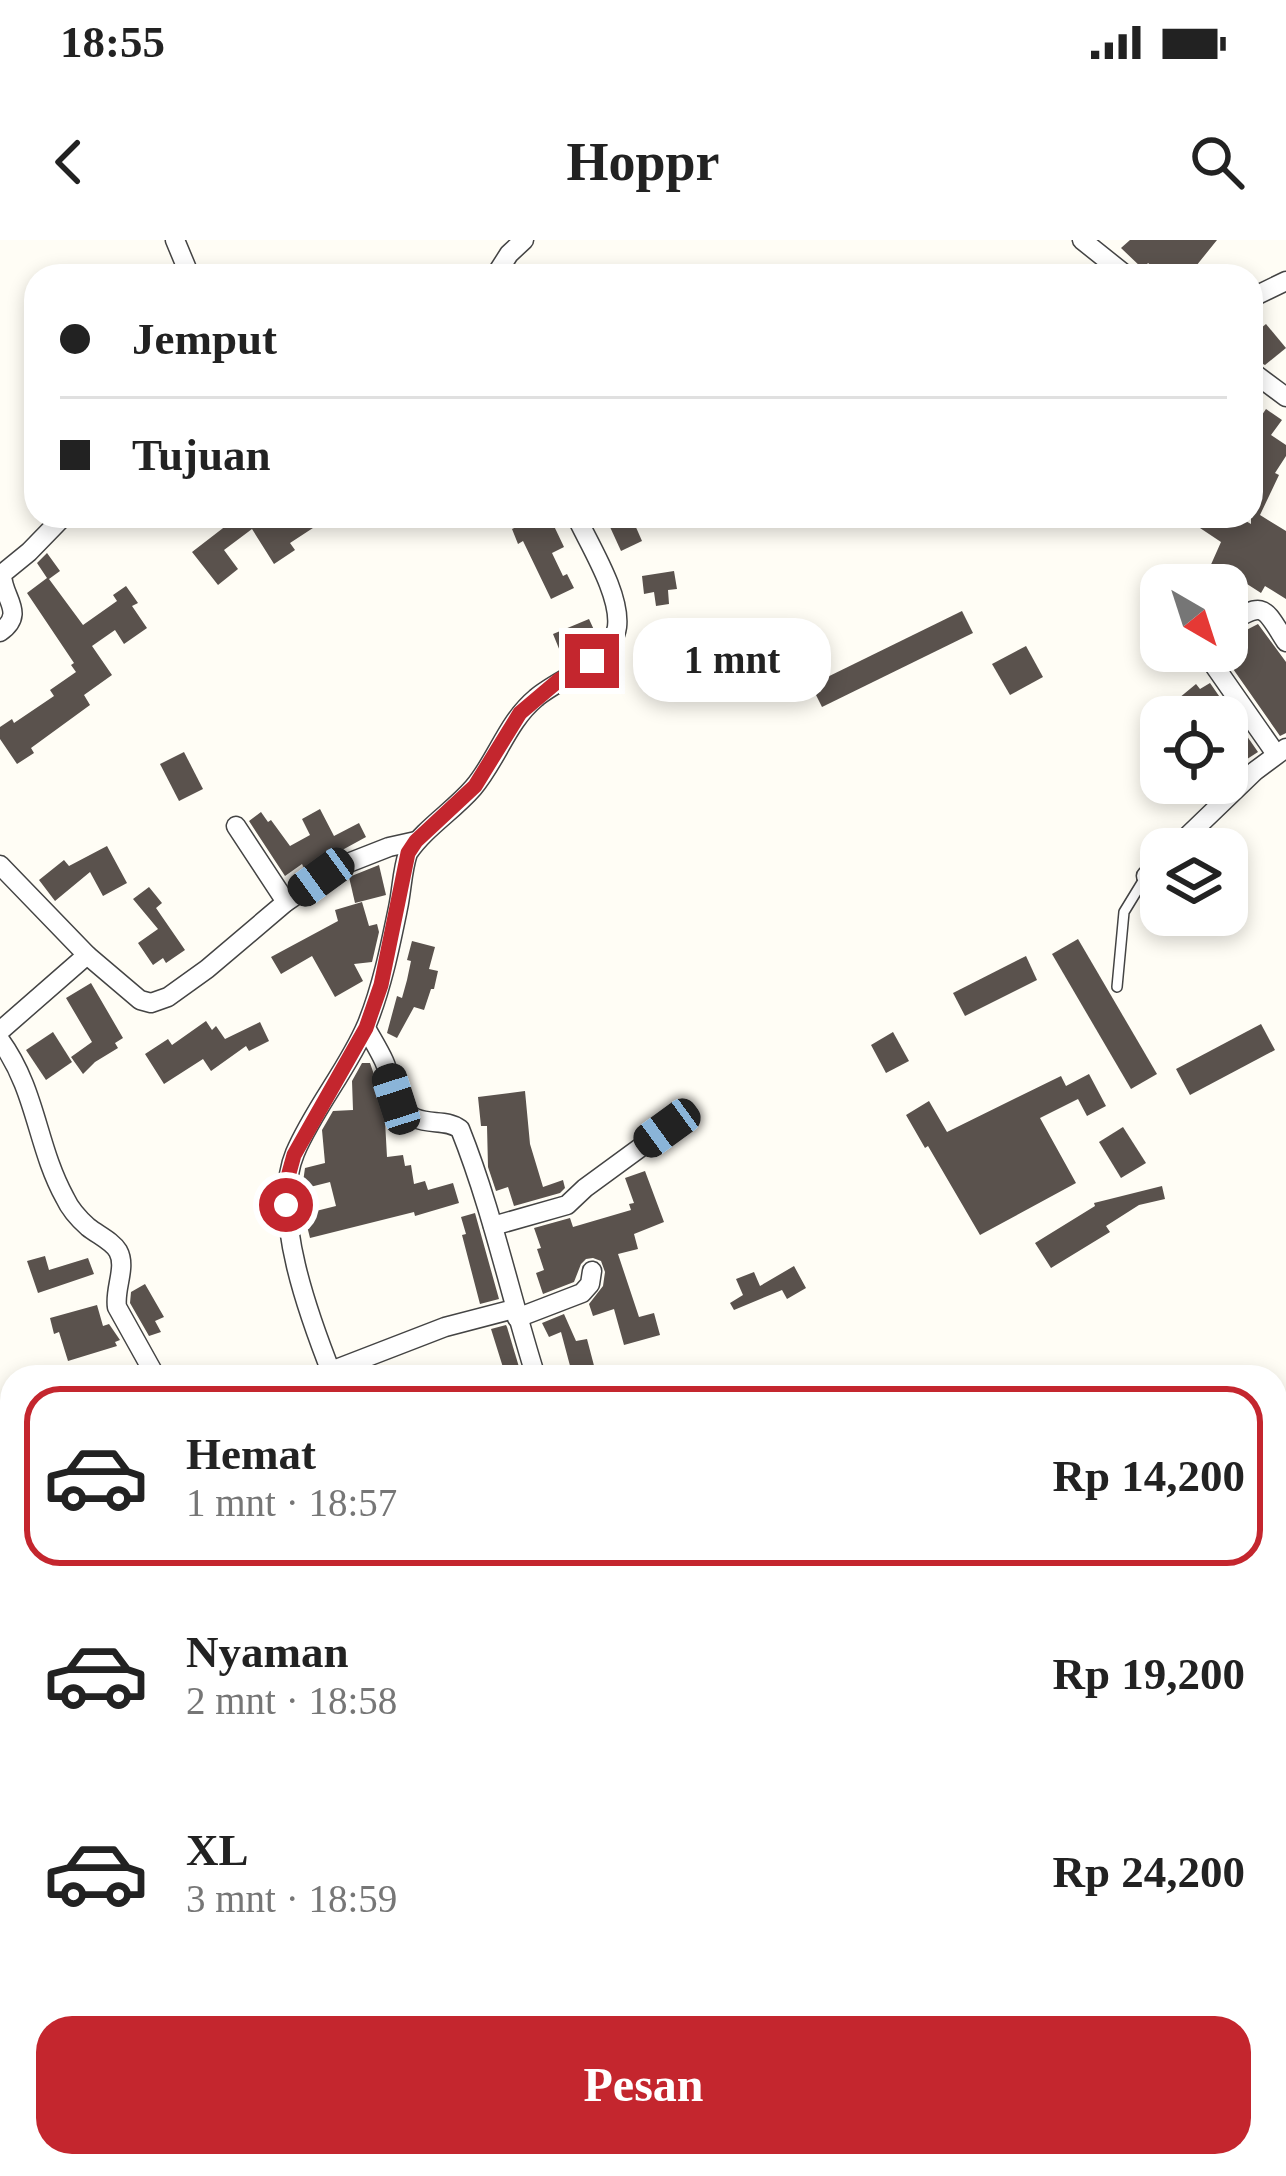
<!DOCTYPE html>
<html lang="id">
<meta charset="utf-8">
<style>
:root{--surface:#fff;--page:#f6f6f6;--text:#222;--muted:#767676;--line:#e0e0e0;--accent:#c4262e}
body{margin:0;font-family:"Times New Roman",serif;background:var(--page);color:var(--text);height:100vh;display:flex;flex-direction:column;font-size:45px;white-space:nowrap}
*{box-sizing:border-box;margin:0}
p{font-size:39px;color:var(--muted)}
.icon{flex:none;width:66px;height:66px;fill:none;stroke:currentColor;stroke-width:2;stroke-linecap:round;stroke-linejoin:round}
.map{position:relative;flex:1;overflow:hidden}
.details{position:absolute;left:0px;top:1125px;width:1287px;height:813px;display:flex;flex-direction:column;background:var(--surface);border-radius:36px 36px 0 0;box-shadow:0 6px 18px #0003}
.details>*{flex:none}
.top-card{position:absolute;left:24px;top:24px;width:1239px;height:264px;border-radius:36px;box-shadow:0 6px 18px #0003;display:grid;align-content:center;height:264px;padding:0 36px;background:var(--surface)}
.needle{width:78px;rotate:141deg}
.fabs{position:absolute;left:1140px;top:324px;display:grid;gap:24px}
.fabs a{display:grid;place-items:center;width:108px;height:108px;border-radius:24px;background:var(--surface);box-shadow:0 6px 18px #0003;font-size:60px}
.end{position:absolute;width:54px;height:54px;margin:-27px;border:15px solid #c4262e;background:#fff;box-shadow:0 0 0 6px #fff}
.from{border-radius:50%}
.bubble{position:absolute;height:84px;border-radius:36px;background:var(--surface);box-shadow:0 6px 18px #0003;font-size:39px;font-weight:700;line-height:84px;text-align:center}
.car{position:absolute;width:36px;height:72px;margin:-36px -18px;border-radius:15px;box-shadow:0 0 9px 3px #0007;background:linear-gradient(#222 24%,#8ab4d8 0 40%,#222 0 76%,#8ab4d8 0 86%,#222 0)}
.top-card b{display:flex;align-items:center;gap:42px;height:114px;font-size:45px}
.top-card b+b{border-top:3px solid var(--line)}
.top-card i{width:30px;height:30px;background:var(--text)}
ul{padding:21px 0 0;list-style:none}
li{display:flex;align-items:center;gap:36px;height:180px;margin:0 24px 18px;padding:0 12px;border:6px solid transparent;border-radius:36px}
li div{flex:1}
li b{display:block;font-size:45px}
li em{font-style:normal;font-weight:700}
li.selected{border-color:var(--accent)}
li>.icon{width:108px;height:108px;stroke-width:1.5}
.primary-button{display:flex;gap:24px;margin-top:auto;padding:24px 36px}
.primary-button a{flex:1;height:138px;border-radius:36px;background:var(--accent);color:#fff;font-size:48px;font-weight:700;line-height:138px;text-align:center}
.status{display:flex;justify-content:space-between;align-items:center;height:84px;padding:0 60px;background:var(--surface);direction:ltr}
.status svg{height:33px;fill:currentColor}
header{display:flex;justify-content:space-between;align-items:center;height:156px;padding:0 36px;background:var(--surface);font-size:54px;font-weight:700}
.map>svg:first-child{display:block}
.building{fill:#5a524d}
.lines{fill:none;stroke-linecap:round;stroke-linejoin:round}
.lane-casing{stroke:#444;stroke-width:12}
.street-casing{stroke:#444;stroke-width:21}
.lane{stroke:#fff;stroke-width:9}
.street{stroke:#fff;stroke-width:18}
.route{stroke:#c4262e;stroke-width:15}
</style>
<div class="status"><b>18:55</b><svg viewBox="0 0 49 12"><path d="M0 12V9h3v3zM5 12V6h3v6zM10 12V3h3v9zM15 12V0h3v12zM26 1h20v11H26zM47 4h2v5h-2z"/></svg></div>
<header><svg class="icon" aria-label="back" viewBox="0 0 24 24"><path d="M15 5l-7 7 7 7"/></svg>Hoppr<svg class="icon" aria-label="search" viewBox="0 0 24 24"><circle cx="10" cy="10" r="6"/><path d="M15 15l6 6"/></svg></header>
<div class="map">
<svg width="1286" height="1936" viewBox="0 0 1286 1936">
<rect width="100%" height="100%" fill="#fffdf5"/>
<!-- building -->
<g class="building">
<path d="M1130,0H1217L1188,36H1165L1148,23L1143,29L1121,8Z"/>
<path d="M1266,84L1286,108L1265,125L1251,118V96Z"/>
<path d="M1266,169L1282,180L1271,195L1286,205V216L1275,233L1279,235L1260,275L1286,291V359L1265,346L1261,353L1233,335L1228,347L1205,338L1221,302L1200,288L1207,276H1237L1251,284V191Z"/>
<path d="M220,276H309L316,286L290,303L295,310L274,324L252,289L224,310L238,329L218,345L192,312L227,285Z"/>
<path d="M520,276H563L564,282L554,286L564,307L552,313L563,336L567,334L574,348L551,359L523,301L518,304L512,289L523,284Z"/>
<path d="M605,276H631L642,301L621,311Z"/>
<path d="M47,313L60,331L49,339L83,385L117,361L113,355L126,346L138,363L132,366L147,388L124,404L115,390L92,406L112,435L84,455L90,465L31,508L34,513L17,524L0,499V487L12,479L14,483L54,456L50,450L76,432L71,425L74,423L27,353L47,338L37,323Z"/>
<path d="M674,331L677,349L668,350L669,364L656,366L654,352L644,354L642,336Z"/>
<path d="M962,371L973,393L822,467L811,445Z"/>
<path d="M589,379L595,392L579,399L584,411L564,421L553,394Z"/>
<path d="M1258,384L1286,422V493L1280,496L1224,416L1223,411H1227V400Z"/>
<path d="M1026,406L1043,437L1010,455L992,424Z"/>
<path d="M1210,443L1258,512L1227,532V477H1156L1196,444L1200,449Z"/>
<path d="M184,512L203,549L179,561L160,524Z"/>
<path d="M320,569L334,596L359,583L366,597L324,620L322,617L304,628L302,624L285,636L249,581L261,572L268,582L271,580L290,606L310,595L302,579Z"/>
<path d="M107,606L127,643L103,656L90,632L55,661L39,640L64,620L69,626Z"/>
<path d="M379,625L386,655L355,663L349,637Z"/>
<path d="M149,647L162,663L156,668L185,710L166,723L163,718L153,725L138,703L158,689L133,659Z"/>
<path d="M362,662L369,686L377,684L379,692L372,722L354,724L363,741L335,757L312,716L281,734L271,717L338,681L335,670Z"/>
<path d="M1078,699L1157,834L1131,849L1052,714Z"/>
<path d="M412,701L435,707L429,729L438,731L434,749H431L424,770L414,767L397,798L387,793L397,756L402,758L407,740L411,721L407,720Z"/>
<path d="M1026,716L1037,740L965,776L953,753Z"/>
<path d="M91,743L123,798L115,803L118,808L95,822L83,834L71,817L92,802L66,758Z"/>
<path d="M206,781L212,790L216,786L225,799L260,782L269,801L249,811L246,806L211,831L203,819L164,844L145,814L168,799L172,805Z"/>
<path d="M1261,784L1275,810L1190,855L1176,829Z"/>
<path d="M53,792L72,822L46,840L26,810Z"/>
<path d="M893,792L909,821L886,833L871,805Z"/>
<path d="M362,823H370L384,863L387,917L403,915L405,926L411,925L414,944L425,941L428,950L453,943L459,963L415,976L414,972L310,998L304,974L336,966L330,942L302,949L305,928L325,923L322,890L333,871L353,870L352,841Z"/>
<path d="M1089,834L1106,866L1087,876L1078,859L1040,878L1076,943L980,995L928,906L925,908L906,875L929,861L947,892L1061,836L1066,846Z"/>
<path d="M525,851L530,904L543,947L563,940L565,948L560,953L514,966L508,947L496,951L488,927L487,886H481L478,857Z"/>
<path d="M1123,887L1146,923L1121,938L1099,902Z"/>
<path d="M645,931L664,982L634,994L638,1009L618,1014L639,1077L654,1073L660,1095L624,1105L614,1069L593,1076L589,1064L603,1046L605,1032L601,1021L593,1018L586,1019L581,1024L574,1042L543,1054L536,1033L544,1030L537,1009L541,1008L534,988L570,978L573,987L631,970L629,964L634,963L625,938Z"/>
<path d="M1162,946L1165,959L1139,965L1106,986L1110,992L1051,1028L1035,1003L1095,966L1094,963Z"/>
<path d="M475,973L499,1059L480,1064L462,995L466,994L461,977Z"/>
<path d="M45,1016L49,1030L88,1018L94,1034L38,1053L27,1021Z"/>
<path d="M794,1026L806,1048L787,1059L782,1050L734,1070L730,1063L743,1055L736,1039L754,1032L760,1046Z"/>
<path d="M145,1044L164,1077L155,1081L161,1092L149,1096L130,1063L131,1052Z"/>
<path d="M97,1065L103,1086L109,1084L120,1100L115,1102L117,1106L68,1121L59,1092L54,1094L50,1078Z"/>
<path d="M564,1074L576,1101L587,1099L597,1137H573L561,1092L549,1097L542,1083Z"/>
<path d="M506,1085L507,1087L522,1137H506L491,1089Z"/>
</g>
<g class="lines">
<!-- lane casing -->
<g class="lane-casing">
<path id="lane" d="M1117,747L1124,672L1146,636"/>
</g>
<!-- street casing -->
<g class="street-casing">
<g id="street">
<path d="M175,0L190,36"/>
<path d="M1082,0L1127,36"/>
<path d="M495,36L509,14L524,0"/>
<path d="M1251,58L1286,41"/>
<path d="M1251,131L1286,157"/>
<path d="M1227,384C1265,361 1263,366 1286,402"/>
<path d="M0,392C27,373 2,358 2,334L29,312L64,276"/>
<path d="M1209,411L1211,421L1276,514"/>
<path d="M236,586L286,662"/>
<path d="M1174,609L1255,531L1286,508"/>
<path d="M0,625L87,715L140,760L151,763L168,757L207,729L286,662L338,627L389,607L416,601"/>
<path d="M1146,636L1161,622"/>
<path d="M366,788C372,799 379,810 384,821C393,841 393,868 415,878C431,885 446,879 460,889C492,969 510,1055 536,1137"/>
<path d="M0,791L87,715"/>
<path d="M0,800C37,851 36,905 65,958C70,969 79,979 88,987C98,995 112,1001 118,1011C127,1027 114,1049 117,1067L156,1137"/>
<path d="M493,986L567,965L585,948L667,888"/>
<path d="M517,1078L582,1053L590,1044L592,1031"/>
<path d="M331,1131L445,1087L514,1069"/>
<path d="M333,1137C310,1079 270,973 295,913C314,868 348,829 367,784C382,747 390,707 398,668C402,649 402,631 408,613C425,588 453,571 473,548C497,520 507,482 536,458C560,437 612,422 617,387C621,355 590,306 576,276"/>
<path d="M1275,1607L1286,1611"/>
<path d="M1275,1772L1286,1749"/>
<path d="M0,1799L12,1794"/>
<path d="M0,1876L12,1872"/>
<path d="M363,1926L369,1935H374L390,1926"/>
<path d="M441,1926L447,1936"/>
<path d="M534,1926L539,1936"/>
<path d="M273,1936L275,1926"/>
<path d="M1204,1936L1209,1926"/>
</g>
</g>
<!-- lane -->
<use href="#lane" class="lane"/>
<!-- street -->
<use href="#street" class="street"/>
</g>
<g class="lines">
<!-- route -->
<path class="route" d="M286,965L289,933L294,915L366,788L381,745L408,613L416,601L475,546L520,473L559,440L592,421"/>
</g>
</svg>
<div class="fabs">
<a><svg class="needle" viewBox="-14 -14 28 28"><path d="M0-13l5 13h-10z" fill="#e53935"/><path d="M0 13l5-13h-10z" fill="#767676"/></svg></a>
<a><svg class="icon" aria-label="locate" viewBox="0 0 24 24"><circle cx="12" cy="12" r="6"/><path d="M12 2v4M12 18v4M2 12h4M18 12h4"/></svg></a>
<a><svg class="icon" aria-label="layers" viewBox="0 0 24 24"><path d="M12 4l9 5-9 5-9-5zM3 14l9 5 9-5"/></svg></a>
</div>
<i class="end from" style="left:286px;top:965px"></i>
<i class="end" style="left:592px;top:421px"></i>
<div class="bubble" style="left:633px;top:378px;width:198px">1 mnt</div>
<i class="car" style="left:321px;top:637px;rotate:234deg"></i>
<i class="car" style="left:396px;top:859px;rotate:342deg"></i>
<i class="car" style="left:667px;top:888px;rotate:234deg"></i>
<div class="top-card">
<b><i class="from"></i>Jemput</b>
<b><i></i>Tujuan</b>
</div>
<section class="details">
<ul>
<li class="selected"><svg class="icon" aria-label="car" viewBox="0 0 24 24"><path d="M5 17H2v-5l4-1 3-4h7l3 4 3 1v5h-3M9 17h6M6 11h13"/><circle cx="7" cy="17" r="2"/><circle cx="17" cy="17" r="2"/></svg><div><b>Hemat</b><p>1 mnt · 18:57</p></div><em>Rp 14,200</em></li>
<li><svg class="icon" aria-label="car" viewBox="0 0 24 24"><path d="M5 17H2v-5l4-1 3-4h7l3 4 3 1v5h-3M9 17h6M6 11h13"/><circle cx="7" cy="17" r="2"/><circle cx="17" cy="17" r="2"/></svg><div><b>Nyaman</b><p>2 mnt · 18:58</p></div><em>Rp 19,200</em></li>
<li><svg class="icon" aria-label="car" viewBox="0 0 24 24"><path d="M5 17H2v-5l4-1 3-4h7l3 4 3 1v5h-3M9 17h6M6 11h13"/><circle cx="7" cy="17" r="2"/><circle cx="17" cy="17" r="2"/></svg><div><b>XL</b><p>3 mnt · 18:59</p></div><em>Rp 24,200</em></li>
</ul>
<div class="primary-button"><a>Pesan</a></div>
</section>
</div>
